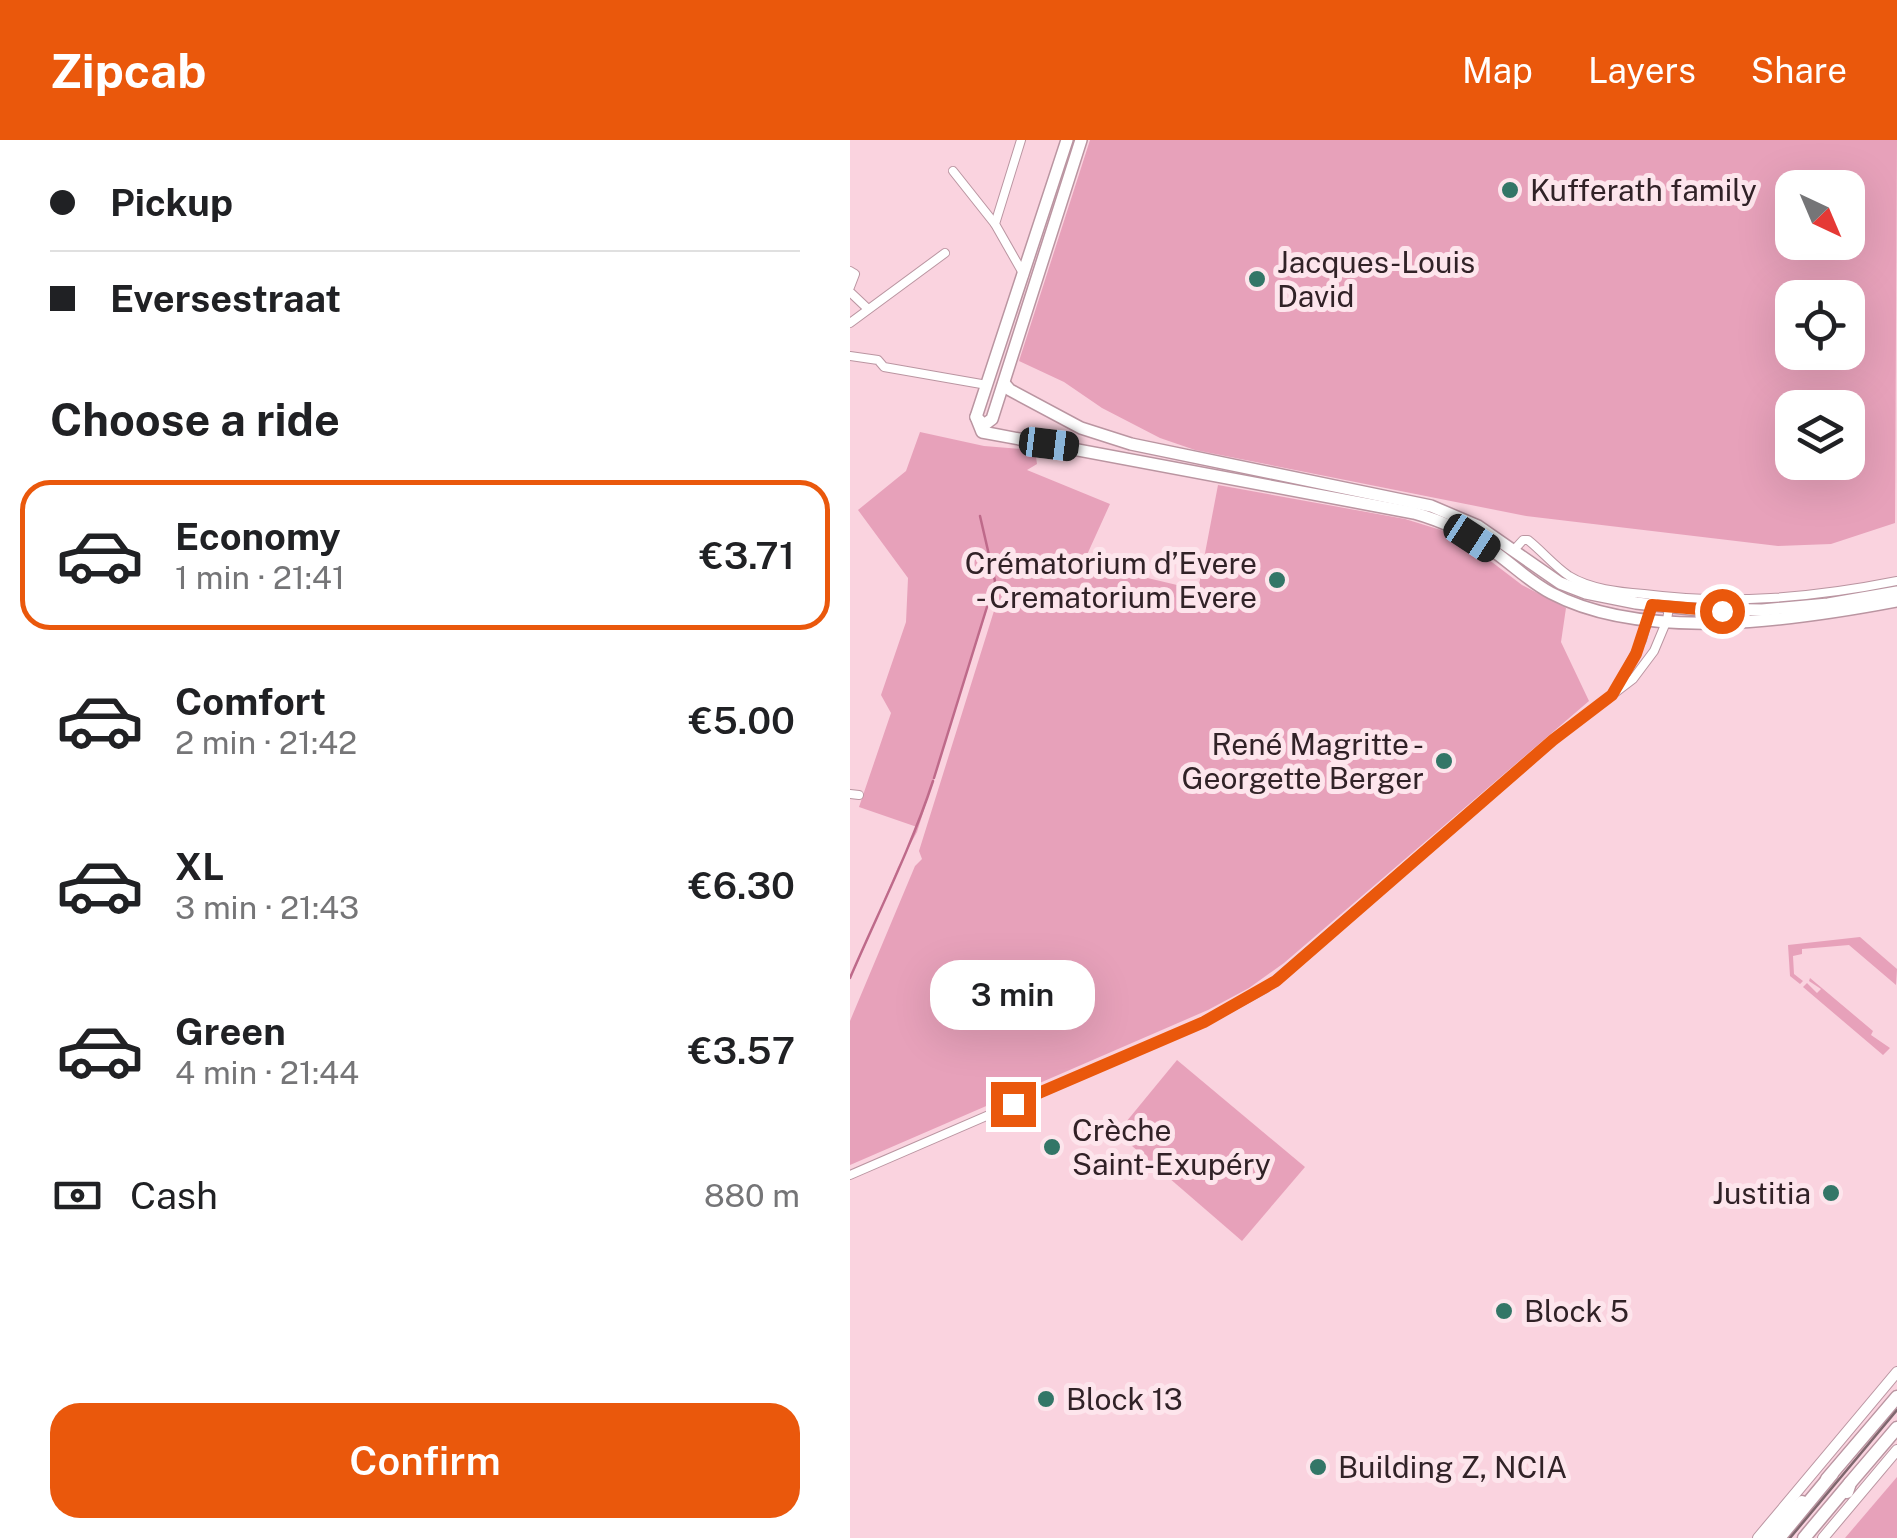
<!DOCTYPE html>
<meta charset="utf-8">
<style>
:root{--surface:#fff;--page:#f6f6f6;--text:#202124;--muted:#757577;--line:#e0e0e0;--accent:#ea580c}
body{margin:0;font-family:"Public Sans",sans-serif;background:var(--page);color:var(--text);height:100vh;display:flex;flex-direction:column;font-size:38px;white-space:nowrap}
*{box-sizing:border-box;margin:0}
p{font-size:32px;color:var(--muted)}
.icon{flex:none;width:55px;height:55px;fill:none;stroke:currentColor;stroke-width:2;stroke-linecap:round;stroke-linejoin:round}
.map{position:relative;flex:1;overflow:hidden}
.sheet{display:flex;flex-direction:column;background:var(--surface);width:850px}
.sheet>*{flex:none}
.guide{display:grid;align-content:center;height:220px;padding:0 50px;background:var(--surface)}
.needle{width:65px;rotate:136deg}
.controls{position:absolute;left:925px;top:30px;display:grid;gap:20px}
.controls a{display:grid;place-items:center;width:90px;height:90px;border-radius:20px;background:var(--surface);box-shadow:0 10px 40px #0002;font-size:50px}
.end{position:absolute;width:45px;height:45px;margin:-22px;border:12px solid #ea580c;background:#fff;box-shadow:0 0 0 5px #fff}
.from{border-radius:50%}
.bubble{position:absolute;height:70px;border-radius:30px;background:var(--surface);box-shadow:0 10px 40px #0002;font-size:32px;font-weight:600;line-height:70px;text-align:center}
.car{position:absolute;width:30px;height:60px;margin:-30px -15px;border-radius:12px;box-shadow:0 0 8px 2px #0007;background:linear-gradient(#222 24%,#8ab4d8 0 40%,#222 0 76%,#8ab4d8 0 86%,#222 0)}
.guide b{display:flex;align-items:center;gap:35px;height:95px;font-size:38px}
.guide b+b{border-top:2px solid var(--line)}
.guide i{width:25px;height:25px;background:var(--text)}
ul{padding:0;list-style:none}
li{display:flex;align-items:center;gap:30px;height:150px;margin:0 20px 15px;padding:0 30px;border:5px solid transparent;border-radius:30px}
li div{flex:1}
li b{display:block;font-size:38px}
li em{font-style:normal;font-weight:600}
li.on{border-color:var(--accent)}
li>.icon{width:90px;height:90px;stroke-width:1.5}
h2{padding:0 50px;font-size:45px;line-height:120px}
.pay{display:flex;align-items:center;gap:25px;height:110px;padding:0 50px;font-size:38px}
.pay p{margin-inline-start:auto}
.primary-button{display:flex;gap:20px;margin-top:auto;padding:20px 50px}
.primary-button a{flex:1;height:115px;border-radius:30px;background:var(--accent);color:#fff;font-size:40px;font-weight:600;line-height:115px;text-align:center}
header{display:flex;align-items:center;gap:60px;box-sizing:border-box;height:140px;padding:0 50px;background:var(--accent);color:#fff}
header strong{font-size:48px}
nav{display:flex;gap:55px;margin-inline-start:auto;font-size:35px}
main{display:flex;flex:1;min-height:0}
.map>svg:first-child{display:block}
.green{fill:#e7a1ba;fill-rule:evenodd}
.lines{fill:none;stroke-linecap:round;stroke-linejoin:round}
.stream{stroke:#be6a8a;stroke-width:2.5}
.minor-casing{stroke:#ba95a1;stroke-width:10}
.tertiary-casing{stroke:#ba95a1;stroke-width:12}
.secondary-casing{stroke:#ba95a1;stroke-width:14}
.primary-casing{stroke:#ba95a1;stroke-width:15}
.trunk-casing{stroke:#ba95a1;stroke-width:15}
.minor{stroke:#fff;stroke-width:8}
.tertiary{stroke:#fff;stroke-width:10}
.secondary{stroke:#fff;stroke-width:11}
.primary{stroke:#fff;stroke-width:12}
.trunk{stroke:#fff;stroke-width:12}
.tram{stroke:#7f676e;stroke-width:2.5}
.route{stroke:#ea580c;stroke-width:12}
.poi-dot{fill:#337667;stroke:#fde5ec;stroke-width:4}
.labels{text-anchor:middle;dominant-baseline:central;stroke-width:10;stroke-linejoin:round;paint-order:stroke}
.poi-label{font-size:30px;fill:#312227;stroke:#fde5ec;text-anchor:start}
</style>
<header>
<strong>Zipcab</strong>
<nav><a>Map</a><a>Layers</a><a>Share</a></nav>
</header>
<main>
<section class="sheet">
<div class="guide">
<b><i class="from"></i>Pickup</b>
<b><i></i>Eversestraat</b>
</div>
<h2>Choose a ride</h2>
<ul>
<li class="on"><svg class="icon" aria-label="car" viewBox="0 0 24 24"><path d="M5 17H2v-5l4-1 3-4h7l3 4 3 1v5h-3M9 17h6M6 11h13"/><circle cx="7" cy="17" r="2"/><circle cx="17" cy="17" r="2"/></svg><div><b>Economy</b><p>1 min · 21:41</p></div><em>€3.71</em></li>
<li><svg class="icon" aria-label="car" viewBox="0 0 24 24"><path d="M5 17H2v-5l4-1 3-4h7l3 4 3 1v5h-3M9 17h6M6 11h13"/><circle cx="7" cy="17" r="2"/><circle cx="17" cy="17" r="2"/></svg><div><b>Comfort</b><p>2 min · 21:42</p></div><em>€5.00</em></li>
<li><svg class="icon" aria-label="car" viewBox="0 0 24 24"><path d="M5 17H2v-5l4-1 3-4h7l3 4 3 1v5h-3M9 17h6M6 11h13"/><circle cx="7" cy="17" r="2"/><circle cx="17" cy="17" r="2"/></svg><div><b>XL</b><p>3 min · 21:43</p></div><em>€6.30</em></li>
<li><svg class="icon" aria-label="car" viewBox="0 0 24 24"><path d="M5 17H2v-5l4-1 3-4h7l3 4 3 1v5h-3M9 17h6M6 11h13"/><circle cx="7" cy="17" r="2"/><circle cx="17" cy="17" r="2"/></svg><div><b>Green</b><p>4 min · 21:44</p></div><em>€3.57</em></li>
</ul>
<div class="pay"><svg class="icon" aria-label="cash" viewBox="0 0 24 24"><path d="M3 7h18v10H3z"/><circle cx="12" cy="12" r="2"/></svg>Cash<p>880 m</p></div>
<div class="primary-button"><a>Confirm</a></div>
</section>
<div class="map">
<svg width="1047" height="1398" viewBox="0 0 1047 1398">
<rect width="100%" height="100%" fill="#fad3df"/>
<!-- green -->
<g class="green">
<path d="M240,0H1047L1045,383L981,404L928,406L676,376L345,310L310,298L252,268L214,242L169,221ZM942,48H998V102H942ZM942,158H998V212H942ZM942,268H998V322H942Z"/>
<path d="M70,292L134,306L185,310L187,324L177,330L260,364L236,417L264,430L348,450L368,345L555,379L591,390L626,410L672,445L716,468L711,502L739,561L434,823L399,848L358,870L0,1025V881L65,726L72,719L69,711L153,442L146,441L67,692L48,727L0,840L67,687L9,667L41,573L31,555L56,482L58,438L8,370L56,331Z"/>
<path d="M1010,797L1047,829L1046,845L999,805L952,809V814L943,816L944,834L953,841L950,844L940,836L938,805Z"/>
<path d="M960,838L1023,891L1021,895L1040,908L1033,915L953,847L957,843L967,853L971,849L959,841Z"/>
<path d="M327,920L455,1027L392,1101L267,993Z"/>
<path d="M1047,1337V1398H995Z"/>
</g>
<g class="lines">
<!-- stream -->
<g class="stream">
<path d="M84,638L145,441L130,376"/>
<path d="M0,838C28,773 61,708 83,641"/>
</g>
<!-- minor casing -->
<g class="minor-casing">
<g id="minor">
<path d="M171,0L145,84L174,135"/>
<path d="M103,31L145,84"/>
<path d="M0,131L5,134L0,147"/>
<path d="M0,152L18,169"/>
<path d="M0,183L95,113"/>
<path d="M0,216L28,220L34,227L137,245"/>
<path d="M663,411L673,400H678C692,411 704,426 719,436C740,449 769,452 794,454C880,465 962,458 1047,441"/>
<path d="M767,548L792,500L803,460"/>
<path d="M0,654L9,655"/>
<path d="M0,1035L354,882L416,848L703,600L783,539L804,511L817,480L819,467"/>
</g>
</g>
<!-- tertiary casing -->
<g class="tertiary-casing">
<g id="tertiary">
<path d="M908,1398L1047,1232"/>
<path d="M973,1398L1047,1310"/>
</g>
</g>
<!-- secondary casing -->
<g class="secondary-casing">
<g id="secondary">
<path d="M217,0L126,277L132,292L564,373C593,381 620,394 646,413C664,426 680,442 701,453C795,503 947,480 1047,461"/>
<path d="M154,243L160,250L231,288L281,304L581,366L628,386L710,443L736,453L786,463L841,469L912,470L978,464L1047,452"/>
<path d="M126,277L134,285L142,279L231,0"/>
</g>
</g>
<!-- primary casing -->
<g class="primary-casing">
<g id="primary">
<path d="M977,1339L1047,1257"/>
<path d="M997,1352L1000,1343L1047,1288"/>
<path d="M919,1398L952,1362"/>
</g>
</g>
<!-- trunk casing -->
<g class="trunk-casing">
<g id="trunk">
<path d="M929,1398L982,1334"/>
<path d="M954,1398L1000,1343"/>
</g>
</g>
<!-- minor -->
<use href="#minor" class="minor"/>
<!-- tertiary -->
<use href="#tertiary" class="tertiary"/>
<!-- secondary -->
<use href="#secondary" class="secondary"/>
<!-- primary -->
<use href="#primary" class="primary"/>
<!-- trunk -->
<use href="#trunk" class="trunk"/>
<!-- tram -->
<path class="tram" d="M940,1398L1047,1270"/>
</g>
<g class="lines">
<!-- route -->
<path class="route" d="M163,964L354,882L426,841L703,600L762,555L786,514L802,465L872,471"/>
</g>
<!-- markers -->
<g class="poi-dot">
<circle cx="660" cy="50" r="10"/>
<circle cx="407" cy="139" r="10"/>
<circle cx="427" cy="440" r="10"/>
<circle cx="594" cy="621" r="10"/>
<circle cx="202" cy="1007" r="10"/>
<circle cx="981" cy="1053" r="10"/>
<circle cx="654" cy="1171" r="10"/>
<circle cx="196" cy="1259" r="10"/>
<circle cx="468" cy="1327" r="10"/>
</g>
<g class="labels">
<!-- poi labels -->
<g class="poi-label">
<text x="680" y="50">Kufferath family</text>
<text x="427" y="122">Jacques-Louis<tspan x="427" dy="34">David</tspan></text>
<text x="407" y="423" text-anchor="end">Crématorium d’Evere<tspan x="407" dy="34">- Crematorium Evere</tspan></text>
<text x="574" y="604" text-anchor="end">René Magritte -<tspan x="574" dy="34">Georgette Berger</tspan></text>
<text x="222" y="990">Crèche<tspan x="222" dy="34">Saint-Exupéry</tspan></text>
<text x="961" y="1053" text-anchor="end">Justitia</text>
<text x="674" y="1171">Block 5</text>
<text x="216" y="1259">Block 13</text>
<text x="488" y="1327">Building Z, NCIA</text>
</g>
</g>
</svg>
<div class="controls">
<a><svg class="needle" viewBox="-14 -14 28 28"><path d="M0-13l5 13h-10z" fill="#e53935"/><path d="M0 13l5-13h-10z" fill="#757577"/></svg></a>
<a><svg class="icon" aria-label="locate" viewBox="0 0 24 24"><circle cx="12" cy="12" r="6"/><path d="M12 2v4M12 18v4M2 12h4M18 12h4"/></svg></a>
<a><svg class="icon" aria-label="layers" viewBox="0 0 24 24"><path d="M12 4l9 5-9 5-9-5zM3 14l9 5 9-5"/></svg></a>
</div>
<i class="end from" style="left:872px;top:471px"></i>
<i class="end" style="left:163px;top:964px"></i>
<div class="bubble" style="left:80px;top:820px;width:165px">3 min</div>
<i class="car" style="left:199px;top:304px;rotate:97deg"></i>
<i class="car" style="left:622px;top:398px;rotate:123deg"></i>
</div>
</main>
